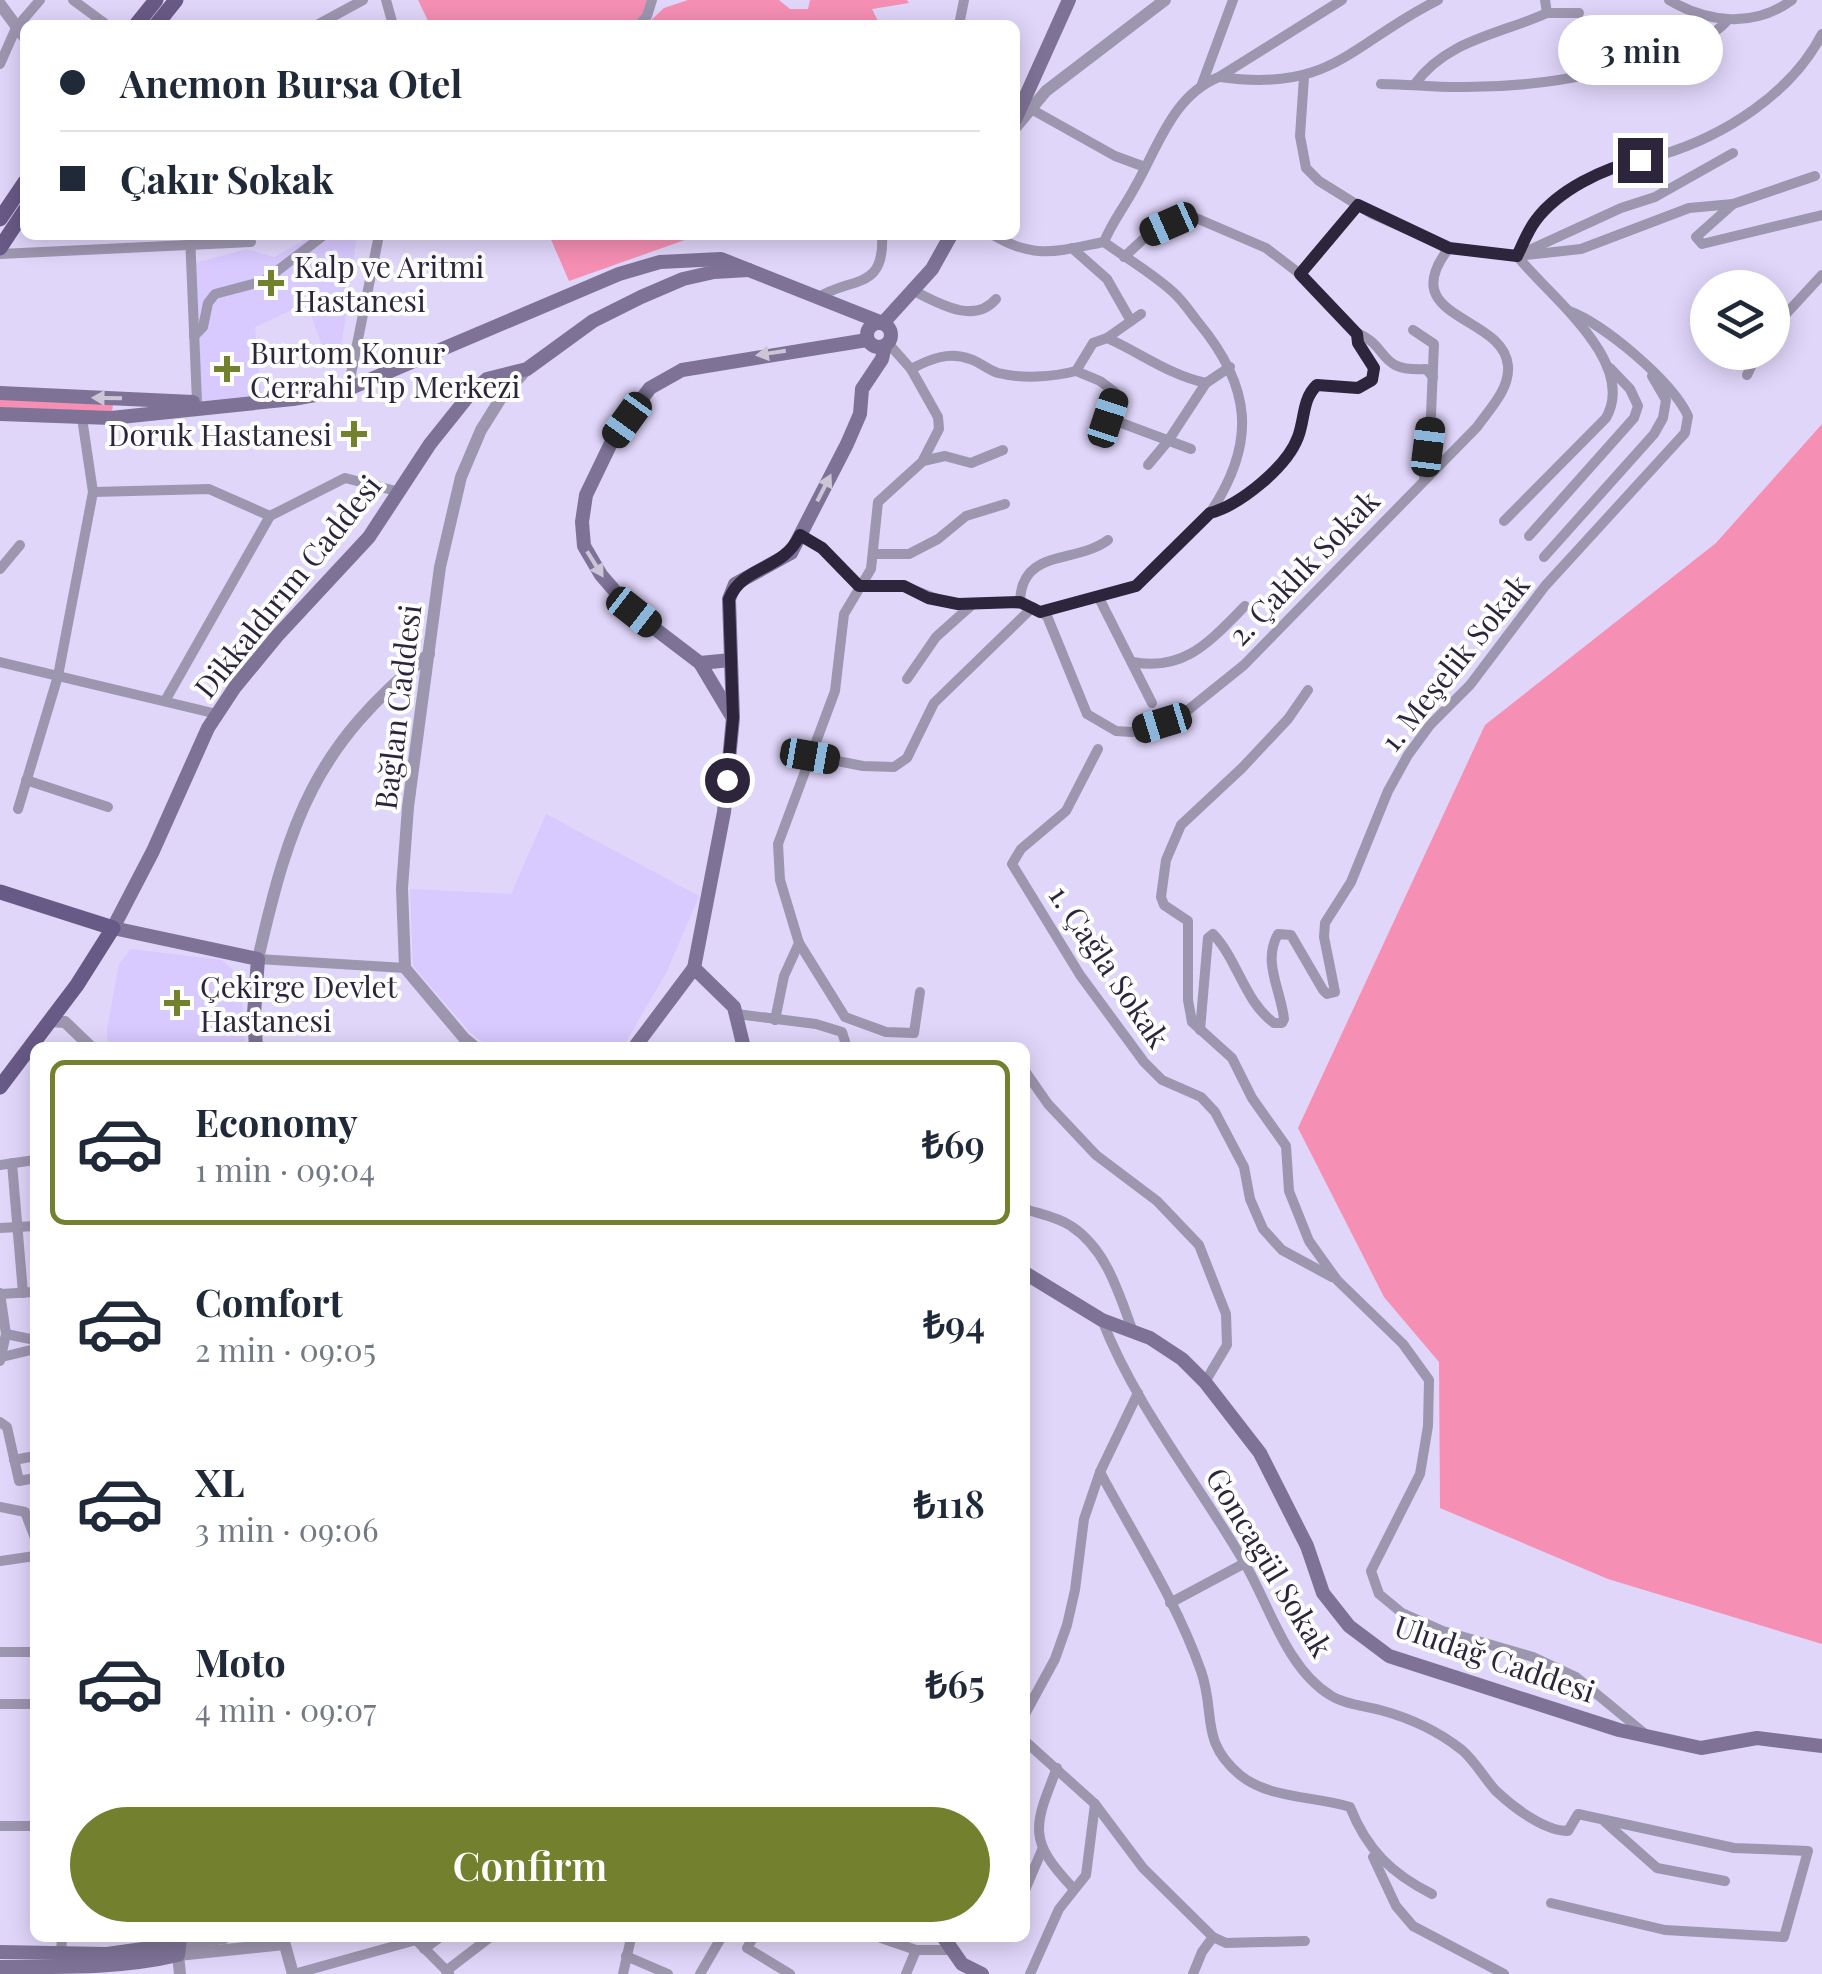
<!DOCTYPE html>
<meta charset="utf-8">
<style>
:root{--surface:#fff;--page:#f2f2f3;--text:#1f2937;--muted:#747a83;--line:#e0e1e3;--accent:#73802e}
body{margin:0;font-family:"Playfair Display",serif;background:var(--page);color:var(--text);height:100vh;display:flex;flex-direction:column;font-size:38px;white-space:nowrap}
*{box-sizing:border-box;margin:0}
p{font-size:32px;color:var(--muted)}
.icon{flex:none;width:55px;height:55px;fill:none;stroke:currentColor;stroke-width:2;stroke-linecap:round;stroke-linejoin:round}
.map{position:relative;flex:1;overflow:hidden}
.details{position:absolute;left:30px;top:1042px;width:1000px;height:900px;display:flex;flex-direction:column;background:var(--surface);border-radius:15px;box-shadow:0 5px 25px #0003}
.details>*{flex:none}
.guide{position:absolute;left:20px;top:20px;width:1000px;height:220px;border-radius:15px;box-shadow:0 5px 25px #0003;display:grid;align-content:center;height:220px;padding:0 40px;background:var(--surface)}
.buttons{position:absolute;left:1690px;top:270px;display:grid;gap:20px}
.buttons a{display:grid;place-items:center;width:100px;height:100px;border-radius:50%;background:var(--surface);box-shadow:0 5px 25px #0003;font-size:50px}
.end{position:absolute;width:45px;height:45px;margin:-22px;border:12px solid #2c253b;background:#fff;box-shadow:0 0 0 5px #fff}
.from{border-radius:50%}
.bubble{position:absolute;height:70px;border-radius:35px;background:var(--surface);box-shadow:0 5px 25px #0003;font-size:32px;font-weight:600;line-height:70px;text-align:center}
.car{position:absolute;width:30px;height:60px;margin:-30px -15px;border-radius:12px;box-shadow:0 0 8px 2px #0007;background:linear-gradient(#222 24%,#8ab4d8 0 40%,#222 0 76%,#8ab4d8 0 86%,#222 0)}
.guide b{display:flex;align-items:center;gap:35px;height:95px;font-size:38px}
.guide b+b{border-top:2px solid var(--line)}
.guide i{width:25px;height:25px;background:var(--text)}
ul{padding:18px 0 0;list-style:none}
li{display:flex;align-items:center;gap:30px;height:165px;margin:0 20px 15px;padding:0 20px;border:5px solid transparent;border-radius:15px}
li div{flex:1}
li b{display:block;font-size:38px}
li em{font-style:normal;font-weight:600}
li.active{border-color:var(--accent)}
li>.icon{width:90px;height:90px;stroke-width:1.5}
.button{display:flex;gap:20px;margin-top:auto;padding:20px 40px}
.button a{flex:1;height:115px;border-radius:60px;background:var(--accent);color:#fff;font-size:40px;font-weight:600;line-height:115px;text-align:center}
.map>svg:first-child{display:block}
.built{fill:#d8c9fe}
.green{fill:#f58fb3}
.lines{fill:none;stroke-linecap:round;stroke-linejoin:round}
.minor{stroke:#9d96af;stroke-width:10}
.tertiary{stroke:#9d96af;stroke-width:12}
.secondary{stroke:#7e7397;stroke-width:14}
.primary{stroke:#685a86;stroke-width:15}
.oneway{fill:#cbc6d5}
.route{stroke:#2c253b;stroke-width:12}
.poi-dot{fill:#73802e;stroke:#fefefe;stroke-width:4}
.labels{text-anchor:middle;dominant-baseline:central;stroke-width:8;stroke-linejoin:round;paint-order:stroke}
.poi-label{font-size:30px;fill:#2c253b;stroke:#fefefe;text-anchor:start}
.street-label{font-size:30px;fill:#2c253b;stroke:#fefefe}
</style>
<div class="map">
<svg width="1822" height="1974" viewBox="0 0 1822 1974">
<rect width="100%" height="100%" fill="#e0d6fa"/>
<!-- built -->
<g class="built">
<path d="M313,235H357L342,342L336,348L323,349L307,303L255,327L262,402H197L191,264L247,249L274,257Z"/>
<path d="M546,814L699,896L667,971L623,1047H488L470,1032L413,966L410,889L511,894Z"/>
<path d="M131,949L222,960L241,978L245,1047H108L107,1029L119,964Z"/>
</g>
<!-- green -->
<g class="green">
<path d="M418,0H652L639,25H430Z"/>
<path d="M688,0H779L790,9H808L810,0H907L909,3L872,9L880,25H646L664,8Z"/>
<path d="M549,235H699L569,281Z"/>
<path d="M0,393L114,398L111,418L0,414Z"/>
<path d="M1822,424V1644L1608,1579L1440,1508L1439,1362L1384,1297L1298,1128L1485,725L1716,543Z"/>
</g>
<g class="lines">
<!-- minor -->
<g class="minor">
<path d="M73,0L107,25"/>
<path d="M386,0L393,25"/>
<path d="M1669,0C1708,23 1754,28 1792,0"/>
<path d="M1547,13H1579"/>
<path d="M317,25L363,0"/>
<path d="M639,25L647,16L652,0"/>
<path d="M959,25L964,0"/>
<path d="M0,64L16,28L40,0"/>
<path d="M1220,77C1332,93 1350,44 1438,0"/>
<path d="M1304,77L1300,136L1306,168L1319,181L1372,214L1449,248L1517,256L1581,249L1689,208L1733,204L1696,237L1702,244L1822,215"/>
<path d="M1202,84L1233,0"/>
<path d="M1381,84C1409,84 1438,88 1466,87C1533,87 1596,77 1658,55C1682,47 1710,40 1727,21"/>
<path d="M1415,84C1446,40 1501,34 1547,13L1545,0"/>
<path d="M1031,109L1115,156L1145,167"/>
<path d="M1733,204L1815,176"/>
<path d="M190,235L197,402"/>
<path d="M993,235C1035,260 1058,251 1104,242"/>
<path d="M1104,242C1112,222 1125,206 1135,187C1158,147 1173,95 1219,77L1342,0"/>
<path d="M1104,242C1126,258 1152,273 1173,292C1183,301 1190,312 1198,322C1252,387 1257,443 1210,513"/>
<path d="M1072,248L1107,279L1131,321"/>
<path d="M1523,253L1621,208L1655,197L1733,153"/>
<path d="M0,254L251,242"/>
<path d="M1517,256C1524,243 1530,227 1540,216C1561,194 1594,172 1623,164C1636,160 1649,159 1661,155C1724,136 1791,94 1822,34"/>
<path d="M1124,257L1150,233L1189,215L1266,248L1300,274L1357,333"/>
<path d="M1300,274L1358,205"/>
<path d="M914,291C938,303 974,325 996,299"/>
<path d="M817,298C852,276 885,291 882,235"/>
<path d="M1772,329L1822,275"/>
<path d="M1413,330L1434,344L1431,415L1424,479"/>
<path d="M194,336L203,327L208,303L215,294L264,281L324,235"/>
<path d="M1107,338C1141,353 1169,375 1206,383L1230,367"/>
<path d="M911,369C930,359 949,351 970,359C980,362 988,370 998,373C1022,379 1053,377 1076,371L1093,343L1107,338L1141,314"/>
<path d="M1076,371L1100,381L1116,393L1108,418L1191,449"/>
<path d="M1747,375L1758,352"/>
<path d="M348,389L379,235"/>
<path d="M1101,441L1108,418"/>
<path d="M923,461L945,456L971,463L1003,450"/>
<path d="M1148,465L1168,441L1206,383"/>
<path d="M93,492L209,489L270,516"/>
<path d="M1504,521L1606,418C1638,362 1549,296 1517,256"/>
<path d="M800,535L821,547L859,586C873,586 892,583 905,587C923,592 938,602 957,604C994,607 1013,593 1047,616L1087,714L1116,731L1132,732L1162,723L1188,710L1244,665L1477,427C1489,410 1510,389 1508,366C1504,314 1393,320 1449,248"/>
<path d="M1529,536L1634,418L1638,406L1630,389L1610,368"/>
<path d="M874,554H909L938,539L966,516L1005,504"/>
<path d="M1544,557L1654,434L1663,418L1666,400L1652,376"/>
<path d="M0,569L20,545"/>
<path d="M1099,598L1152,703"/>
<path d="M1020,602C1021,548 1076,564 1108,540"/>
<path d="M1040,612L1136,586L1210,513C1240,505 1287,467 1298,437C1305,419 1302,399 1317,385L1357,388L1372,380L1374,368L1358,343L1357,333C1391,347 1376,372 1426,369L1433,377"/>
<path d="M0,662L217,714"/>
<path d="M1132,662C1185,672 1210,641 1245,606"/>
<path d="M907,679L936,637L974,603"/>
<path d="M1308,690L1288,719L1242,768L1181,825L1166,860L1161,897L1164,905L1188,921V1000L1192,1022L1232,1058L1252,1098L1286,1146L1289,1191L1309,1241L1337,1280L1403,1344L1429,1380L1428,1426L1420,1474L1371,1571L1379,1594L1402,1613L1443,1631L1533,1657L1576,1677L1644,1733"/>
<path d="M165,701L270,516L345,478L400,492"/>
<path d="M1098,749L1066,811L1021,849L1012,864L1080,975L1144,1062L1162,1080L1201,1097L1215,1112L1244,1167L1250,1199L1263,1229L1282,1250L1332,1277"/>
<path d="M811,756L863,766L894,767L907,758L934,703L1033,607"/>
<path d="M26,780L108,807"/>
<path d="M18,809L58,676L93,492L82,418"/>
<path d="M799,943L845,1017L886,1032L914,1033L920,992"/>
<path d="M258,959L405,968"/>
<path d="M737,1014L816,1024L842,1032L847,1048"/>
<path d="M775,1020L784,976L799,943L780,880L778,844L835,691L844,614L871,569L878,502L922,462L939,429L938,417L911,369L888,343"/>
<path d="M1200,1030L1208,938L1213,934C1238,960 1244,1001 1274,1023H1282L1284,1019C1281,990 1262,962 1278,934L1291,935L1323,990L1327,994L1335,992L1324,937L1325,923L1351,882L1388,791L1408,755L1430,725L1470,685L1545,586L1685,433L1688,416C1672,381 1604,324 1569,311"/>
<path d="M1025,1071L1048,1104L1096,1155L1157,1201L1199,1245L1226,1314L1227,1345L1205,1382"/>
<path d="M12,1163L23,1293"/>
<path d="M0,1165L35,1160"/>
<path d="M1025,1209C1040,1214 1058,1217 1071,1226C1106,1249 1118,1291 1132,1329"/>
<path d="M0,1228L35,1226"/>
<path d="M0,1293L6,1334L0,1361"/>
<path d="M0,1294L35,1292"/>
<path d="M1102,1320C1136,1407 1197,1481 1244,1562C1269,1604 1286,1668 1330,1695C1343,1704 1365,1706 1380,1710C1410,1718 1438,1731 1462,1750C1475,1761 1484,1778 1496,1791C1513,1807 1544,1831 1568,1831L1578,1814L1734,1848L1808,1851L1784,1937L1665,1930L1551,1903"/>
<path d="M6,1334L35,1340"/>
<path d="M2,1357L35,1349"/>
<path d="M1138,1393L1100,1472C1134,1536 1177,1602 1201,1671C1216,1713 1199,1741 1240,1775C1269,1799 1315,1796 1350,1807C1367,1850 1392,1874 1432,1894"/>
<path d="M0,1422L7,1427L19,1481L35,1478"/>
<path d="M14,1460L35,1456"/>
<path d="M0,1507L25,1512L35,1538"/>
<path d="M0,1561L35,1556"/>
<path d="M1170,1603L1245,1563"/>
<path d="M0,1652H35"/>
<path d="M0,1704H35"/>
<path d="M1025,1714L1055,1659L1067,1625L1075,1590L1084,1519L1100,1472"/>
<path d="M1025,1741L1095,1804L1143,1868L1213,1937L1226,1943L1305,1941"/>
<path d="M1057,1768C1034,1826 1027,1840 1073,1888"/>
<path d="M1605,1822L1657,1868L1725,1881"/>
<path d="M0,1826H35"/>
<path d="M1373,1857L1396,1906L1413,1926L1504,1974"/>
<path d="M1025,1890L1042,1850"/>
<path d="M414,1938L449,1973"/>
<path d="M753,1938L747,1948L790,1974"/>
<path d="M881,1938L916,1950H952"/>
<path d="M424,1949L439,1938"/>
<path d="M61,1953L62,1938"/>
<path d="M626,1956L668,1974"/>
<path d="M446,1971L489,1938"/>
<path d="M294,1974L416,1940"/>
<path d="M623,1974L631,1938"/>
<path d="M700,1974L721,1938"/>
<path d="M906,1974L916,1950"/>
<path d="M1030,1974L1059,1909L1086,1875L1095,1804"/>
<path d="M1193,1974L1202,1952L1213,1937"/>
</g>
<!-- tertiary -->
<g class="tertiary">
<path d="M0,4L25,38"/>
<path d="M1015,128L1046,91L1165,0"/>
<path d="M258,959C290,819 314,747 429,654"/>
<path d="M50,1021L65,1022L92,1048"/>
<path d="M476,1048L464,1038L405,968L402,888L408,807L440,567L461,477L481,430L501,398L527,369"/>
<path d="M283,1938L293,1974"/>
<path d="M179,1944L224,1938"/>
<path d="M180,1974L178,1955L284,1944"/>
</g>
<!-- secondary -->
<g class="secondary">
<path d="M1015,120L1069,0"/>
<circle cx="879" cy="335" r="12"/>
<path d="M883,323L932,269L951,235"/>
<path d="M0,393L193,402"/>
<path d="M0,414L111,418L293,399L348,389L619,274L660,262L721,259L880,322"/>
<path d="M700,663L731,660"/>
<path d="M731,715L700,663L633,612L601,575L584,546L582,522L586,495L613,439L641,400L650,388L682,370L867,340"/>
<path d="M694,968L734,1007L744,1048"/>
<path d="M256,1048L254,1014L258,959L113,928L153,851L208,728L235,687L277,636L369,537L430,444L470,394L487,379L527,369L593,321L641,297L683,279L714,272L749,270"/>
<path d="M634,1048L694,968L724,812L733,718L729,599L735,584L791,553L847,444L860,414L862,389L882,359L885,346"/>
<path d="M1025,1273L1102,1320L1150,1338L1182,1359L1205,1382L1260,1453L1307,1546L1323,1593L1349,1626L1389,1656L1619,1730L1701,1748L1757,1738L1822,1746"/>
<path d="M944,1938L962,1964L982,1974"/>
<path d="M0,1952L107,1954L179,1944"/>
<path d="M0,1967C60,1967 119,1969 178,1955L180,1938"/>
</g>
<!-- primary -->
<g class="primary">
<path d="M136,25L156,0"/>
<path d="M156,25L176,0"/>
<path d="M0,219L25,182"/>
<path d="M0,248L25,210"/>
<path d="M0,892L113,928L77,985L0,1087"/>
</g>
</g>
<!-- one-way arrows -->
<defs><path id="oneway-solid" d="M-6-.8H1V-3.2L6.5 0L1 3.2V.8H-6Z" transform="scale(2.5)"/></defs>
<g class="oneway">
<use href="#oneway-solid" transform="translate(771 353) rotate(171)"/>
<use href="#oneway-solid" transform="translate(107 398) rotate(-179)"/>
<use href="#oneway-solid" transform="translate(824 488) rotate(-63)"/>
<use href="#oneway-solid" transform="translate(595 564) rotate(58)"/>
</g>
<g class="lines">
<!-- route -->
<path class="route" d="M727,780L733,718L729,599C744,564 782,572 800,535L822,548L859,586H904L928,598L958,604L1020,602L1040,612L1136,586L1210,513C1240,505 1287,467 1298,437C1305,419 1302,399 1317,385L1358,388L1372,380L1374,368L1358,343L1357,334L1300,274L1358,205L1449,248L1517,256C1523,244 1528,230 1536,220C1558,190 1604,168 1640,160"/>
</g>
<!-- markers -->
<g class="poi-dot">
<path d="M266 268h10v10h10v10h-10v10h-10v-10h-10v-10h10z"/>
<path d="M222 354h10v10h10v10h-10v10h-10v-10h-10v-10h10z"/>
<path d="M349 419h10v10h10v10h-10v10h-10v-10h-10v-10h10z"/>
<path d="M172 988h10v10h10v10h-10v10h-10v-10h-10v-10h10z"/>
</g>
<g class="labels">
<!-- poi labels -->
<g class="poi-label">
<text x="294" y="266">Kalp ve Aritmi<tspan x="294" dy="34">Hastanesi</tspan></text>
<text x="250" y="352">Burtom Konur<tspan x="250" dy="34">Cerrahi Tıp Merkezi</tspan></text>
<text x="332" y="434" text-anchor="end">Doruk Hastanesi</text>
<text x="200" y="986">Çekirge Devlet<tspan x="200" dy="34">Hastanesi</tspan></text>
</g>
<!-- street labels -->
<g class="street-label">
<text transform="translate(1303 567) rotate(-46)">2. Çaklık Sokak</text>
<text transform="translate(287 586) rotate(-51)">Dikkaldırım Caddesi</text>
<text transform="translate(1454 662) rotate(-51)">1. Meşelik Sokak</text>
<text transform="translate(397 707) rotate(-83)">Bağlan Caddesi</text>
<text transform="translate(1110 966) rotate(56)">1. Çağla Sokak</text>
<text transform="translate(1270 1562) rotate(59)">Goncagül Sokak</text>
<text transform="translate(1495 1658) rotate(19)">Uludağ Caddesi</text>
</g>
</g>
</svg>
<div class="buttons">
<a><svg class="icon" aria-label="layers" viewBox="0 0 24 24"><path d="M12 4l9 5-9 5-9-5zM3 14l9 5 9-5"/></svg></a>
</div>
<i class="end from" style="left:727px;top:780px"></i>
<i class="end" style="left:1640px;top:160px"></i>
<div class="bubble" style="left:1558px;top:15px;width:165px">3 min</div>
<i class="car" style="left:1169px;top:224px;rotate:246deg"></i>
<i class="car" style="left:1108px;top:418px;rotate:18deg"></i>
<i class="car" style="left:627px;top:420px;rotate:216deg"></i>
<i class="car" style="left:1428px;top:447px;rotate:7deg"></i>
<i class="car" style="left:634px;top:612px;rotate:128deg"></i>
<i class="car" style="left:1162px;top:723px;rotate:253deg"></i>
<i class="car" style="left:810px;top:756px;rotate:100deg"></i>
<div class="guide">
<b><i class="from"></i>Anemon Bursa Otel</b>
<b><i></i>Çakır Sokak</b>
</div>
<section class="details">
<ul>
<li class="active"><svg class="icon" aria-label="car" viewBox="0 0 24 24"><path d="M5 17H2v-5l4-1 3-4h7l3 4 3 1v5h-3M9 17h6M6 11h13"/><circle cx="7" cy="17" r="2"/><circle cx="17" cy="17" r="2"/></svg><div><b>Economy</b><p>1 min · 09:04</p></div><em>₺69</em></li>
<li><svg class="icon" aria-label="car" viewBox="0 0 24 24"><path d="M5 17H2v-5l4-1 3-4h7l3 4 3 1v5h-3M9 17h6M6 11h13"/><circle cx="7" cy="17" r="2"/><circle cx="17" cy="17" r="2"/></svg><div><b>Comfort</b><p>2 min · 09:05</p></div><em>₺94</em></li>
<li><svg class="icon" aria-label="car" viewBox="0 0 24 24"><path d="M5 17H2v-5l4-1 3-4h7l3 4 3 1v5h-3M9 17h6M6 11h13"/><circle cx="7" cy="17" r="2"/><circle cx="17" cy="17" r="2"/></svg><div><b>XL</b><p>3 min · 09:06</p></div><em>₺118</em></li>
<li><svg class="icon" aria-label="car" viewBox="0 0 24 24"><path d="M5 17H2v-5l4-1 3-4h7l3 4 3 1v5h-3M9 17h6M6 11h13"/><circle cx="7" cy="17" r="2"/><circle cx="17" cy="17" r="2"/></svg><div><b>Moto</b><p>4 min · 09:07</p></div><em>₺65</em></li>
</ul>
<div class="button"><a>Confirm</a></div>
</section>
</div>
